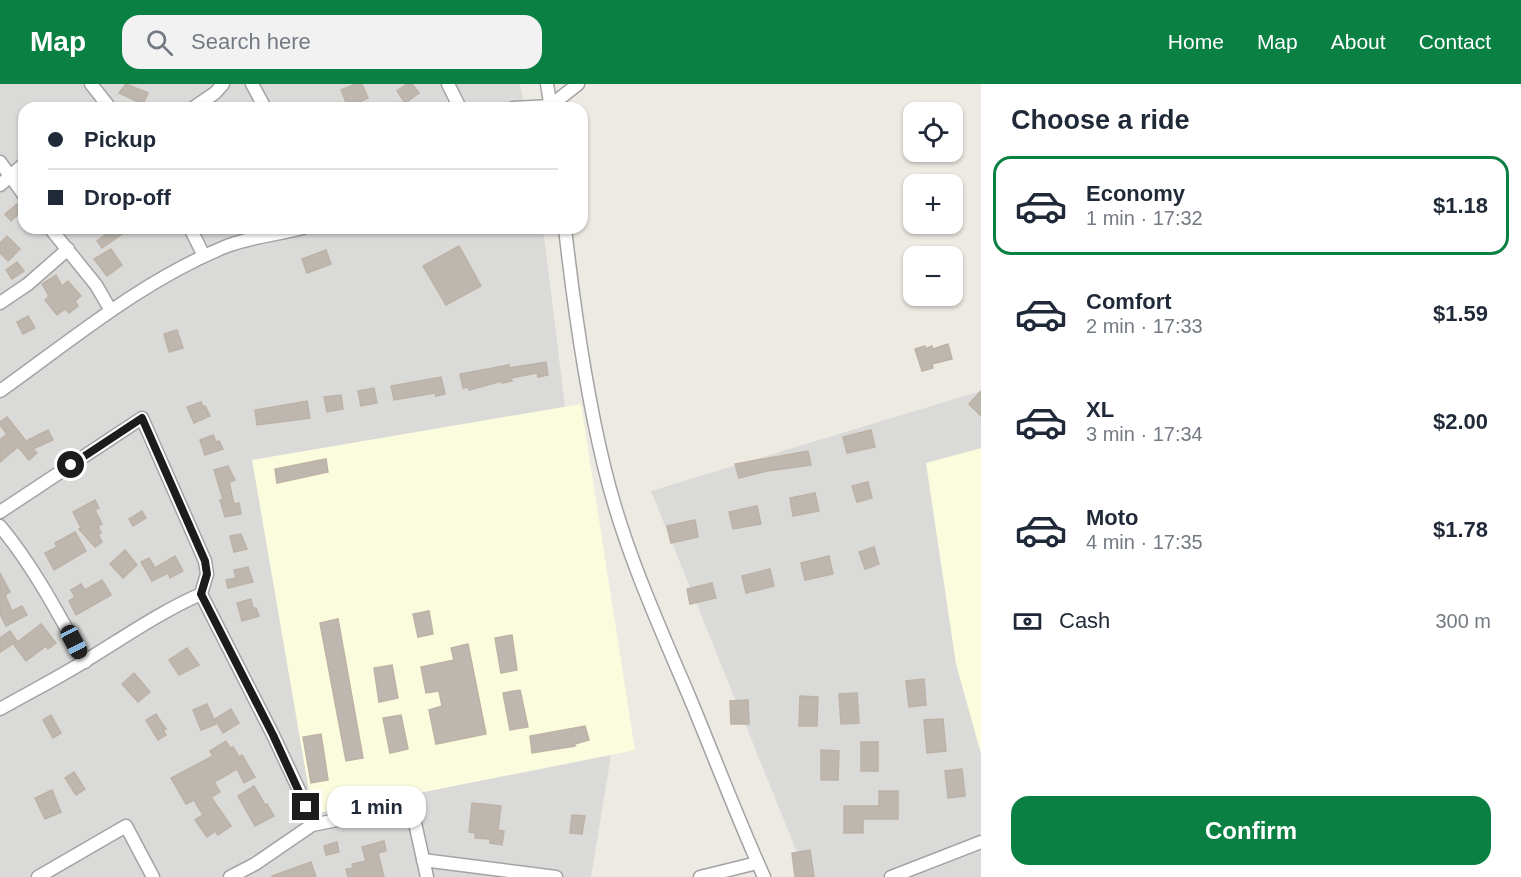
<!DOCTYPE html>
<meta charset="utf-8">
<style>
:root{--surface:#fff;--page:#f2f2f3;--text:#1f2937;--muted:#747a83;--line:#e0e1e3;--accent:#0b8043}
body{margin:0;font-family:Helvetica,sans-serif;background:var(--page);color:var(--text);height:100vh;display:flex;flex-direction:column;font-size:22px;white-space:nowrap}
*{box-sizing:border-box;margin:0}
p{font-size:20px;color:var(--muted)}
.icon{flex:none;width:33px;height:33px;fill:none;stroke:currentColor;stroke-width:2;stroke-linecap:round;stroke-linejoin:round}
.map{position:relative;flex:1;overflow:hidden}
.panel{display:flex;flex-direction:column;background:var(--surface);width:540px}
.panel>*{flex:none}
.banner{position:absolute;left:18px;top:18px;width:570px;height:132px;border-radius:18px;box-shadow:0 2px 4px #0004;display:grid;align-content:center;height:132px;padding:0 30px;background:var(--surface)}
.tools{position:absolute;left:903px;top:18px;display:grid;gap:12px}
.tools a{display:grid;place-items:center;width:60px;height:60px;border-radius:12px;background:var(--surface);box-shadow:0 2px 4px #0004;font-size:30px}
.end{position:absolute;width:27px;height:27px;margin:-14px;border:8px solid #1c1c1c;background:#fff;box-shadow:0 0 0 3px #fff}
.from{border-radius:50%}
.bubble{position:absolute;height:42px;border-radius:18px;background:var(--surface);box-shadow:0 2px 4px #0004;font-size:20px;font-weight:800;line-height:42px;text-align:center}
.car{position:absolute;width:18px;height:36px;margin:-18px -9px;border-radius:8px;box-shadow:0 0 4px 2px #0007;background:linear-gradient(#222 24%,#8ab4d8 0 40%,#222 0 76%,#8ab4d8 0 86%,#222 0)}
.banner b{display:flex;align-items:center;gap:21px;height:57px;font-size:22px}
.banner b+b{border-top:2px solid var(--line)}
.banner i{width:15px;height:15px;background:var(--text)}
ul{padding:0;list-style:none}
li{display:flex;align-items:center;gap:18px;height:99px;margin:0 12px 9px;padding:0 18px;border:3px solid transparent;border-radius:18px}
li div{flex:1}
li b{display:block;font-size:22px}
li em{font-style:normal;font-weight:800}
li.current{border-color:var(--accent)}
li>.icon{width:54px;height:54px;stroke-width:1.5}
h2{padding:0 30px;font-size:27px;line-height:72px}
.pay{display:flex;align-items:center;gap:15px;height:66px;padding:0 30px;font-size:22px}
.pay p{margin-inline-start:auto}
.button{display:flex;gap:12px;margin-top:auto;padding:12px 30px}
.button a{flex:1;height:69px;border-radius:18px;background:var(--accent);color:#fff;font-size:24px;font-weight:800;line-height:69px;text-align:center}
header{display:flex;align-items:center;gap:36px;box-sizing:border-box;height:84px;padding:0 30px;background:var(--accent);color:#fff}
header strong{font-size:28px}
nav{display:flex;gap:33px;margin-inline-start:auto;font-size:21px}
.search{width:420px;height:54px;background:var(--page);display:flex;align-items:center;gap:15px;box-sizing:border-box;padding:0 21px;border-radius:18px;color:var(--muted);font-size:22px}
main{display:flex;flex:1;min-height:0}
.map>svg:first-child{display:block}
.residential{fill:#dadad9}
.education{fill:#fafcdd}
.building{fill:#bdb7b0;stroke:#beb2a6;stroke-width:1.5}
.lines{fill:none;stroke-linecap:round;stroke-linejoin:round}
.minor-casing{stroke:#a3a3a3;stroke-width:15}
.minor{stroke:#fff;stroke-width:12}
.route{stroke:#1c1c1c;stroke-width:8}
</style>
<header>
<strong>Map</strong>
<div class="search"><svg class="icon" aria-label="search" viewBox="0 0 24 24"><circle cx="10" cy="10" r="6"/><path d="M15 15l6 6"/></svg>Search here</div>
<nav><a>Home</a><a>Map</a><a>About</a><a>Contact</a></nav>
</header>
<main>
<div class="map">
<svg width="981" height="793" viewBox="0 0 981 793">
<rect width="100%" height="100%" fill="#edeae3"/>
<!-- residential -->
<g class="residential">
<path d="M0,0H520L525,24H24V144H543L565,323L253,376L313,730L611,671L591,793H0Z"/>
<path d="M981,307V793H807L651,407Z"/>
</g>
<!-- education -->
<g class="education">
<path d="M581,320L635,666L313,730L252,376Z"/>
<path d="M981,364V670L956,580L926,379Z"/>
</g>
<!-- building -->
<g class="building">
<path d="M126,0L148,9L143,20L119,9Z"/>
<path d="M356,0H362L368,14L348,23L341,6Z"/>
<path d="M407,0H412L419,9L405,19L397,7Z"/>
<path d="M17,120L22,127L11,137L5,130Z"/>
<path d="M114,144H131L102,164L97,157Z"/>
<path d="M7,152L20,165L8,177L0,169V159Z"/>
<path d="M459,162L481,202L446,221L423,182Z"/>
<path d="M111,165L122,181L107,192L94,175Z"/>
<path d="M326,166L331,180L307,189L302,175Z"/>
<path d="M17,178L24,187L12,195L6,186Z"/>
<path d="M56,191L62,202L68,197L81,212L75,217L78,222L69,229L65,225L57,231L45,216L49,212L42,200Z"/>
<path d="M28,232L35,244L23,250L17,238Z"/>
<path d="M177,246L183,264L169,268L164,250Z"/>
<path d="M948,260L952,275L932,280L933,284L922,287L915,265L925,262V265L932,262L933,265Z"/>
<path d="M546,278L548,291L538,293L537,289L511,294L512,297L502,299V297L469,306L468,303L463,304L460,290L509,281V284Z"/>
<path d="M441,293L445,310L436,312L435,309L394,316L391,302Z"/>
<path d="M374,304L377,319L361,322L358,307Z"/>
<path d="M981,307V332L969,320Z"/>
<path d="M341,311L343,325L327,328L324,313Z"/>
<path d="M307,317L310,334L257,341L255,326Z"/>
<path d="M201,318L203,323L205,322L210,332L194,339L187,323Z"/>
<path d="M7,333L26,357L48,346L53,356L33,365L37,369L29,376L18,363L0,378V356L7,350L0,341V338Z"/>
<path d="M871,346L875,363L847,369L843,353Z"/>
<path d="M213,351L216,358L219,357L223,365L205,371L200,356Z"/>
<path d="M808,367L811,381L767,387L739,394L735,380Z"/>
<path d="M326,375L328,388L277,399L275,385Z"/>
<path d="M228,382L235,396L229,398L234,420L239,419L241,430L225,433L220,416L223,415L214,386Z"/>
<path d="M868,398L872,414L857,418L852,402Z"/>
<path d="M815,409L819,427L793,432L790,414Z"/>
<path d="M95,416L99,424L95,426L102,440L98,442L101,449L98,450L102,458L95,463L79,445L81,444L73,428Z"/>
<path d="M757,422L761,440L733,445L729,428Z"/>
<path d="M142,427L146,434L133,442L129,435Z"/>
<path d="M695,436L698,453L671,459L667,442Z"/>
<path d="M75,448L86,467L54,486L45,469L57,463L55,459Z"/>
<path d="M241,450L247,465L234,468L230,452Z"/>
<path d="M874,463L879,480L865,485L859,468Z"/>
<path d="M125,466L137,481L123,494L110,480Z"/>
<path d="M175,472L183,487L170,494L168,489L152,497L141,478L149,474L155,484Z"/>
<path d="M829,472L833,490L805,496L801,479Z"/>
<path d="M248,483L253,498L228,504L226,496L236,494L234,486Z"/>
<path d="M770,485L774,502L746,509L742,492Z"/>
<path d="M0,489L10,508L5,511L12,527L22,522L27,531L6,542L0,530Z"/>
<path d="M102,496L111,511L76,531L69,517L75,513L71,506L81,500L85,506Z"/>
<path d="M712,499L716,514L690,520L687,505Z"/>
<path d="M251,515L253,524H256L259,532L242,537L237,519Z"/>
<path d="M429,527L433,550L418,553L413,530Z"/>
<path d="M338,535L363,674L346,677L320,539Z"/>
<path d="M41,540L56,559L48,565L46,562L26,577L14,561Z"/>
<path d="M10,547L17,557L0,568V554Z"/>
<path d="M512,551L517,586L501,589L495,554Z"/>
<path d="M468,560L486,650L436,660L429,626L442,622L439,607L426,609L421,583L454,576L451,564Z"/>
<path d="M187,564L199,581L179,591L169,576Z"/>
<path d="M392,581L398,614L379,618L374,584Z"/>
<path d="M134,589L150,608L138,618L122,600Z"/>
<path d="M924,595L926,621L909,623L906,597Z"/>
<path d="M520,606L528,643L510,646L503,609Z"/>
<path d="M857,609L859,639L841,640L839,610Z"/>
<path d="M800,612L818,613L817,642H799Z"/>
<path d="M748,616L749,640H731L730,617Z"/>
<path d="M207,620L216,640L201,646L193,626Z"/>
<path d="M231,625L239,639L223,649L215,635Z"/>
<path d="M156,630L166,645L163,646L166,651L158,656L146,636Z"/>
<path d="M51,631L61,649L53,654L43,636Z"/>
<path d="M401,631L408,665L390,669L383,634Z"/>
<path d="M943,635L946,667L927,669L924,636Z"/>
<path d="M585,642L589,656L575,660V662L532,669L530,652Z"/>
<path d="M321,650L328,696L311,699L303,653Z"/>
<path d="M226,657L230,664L233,663L239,673L242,671L255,693L244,699L237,685L214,698L220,708L211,713L231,742L218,751L215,747L207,753L195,736L203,731L194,716L186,720L171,694L213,672L210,667Z"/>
<rect x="861" y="658" width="17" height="29"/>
<path d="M821,666L839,667L838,696H821Z"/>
<path d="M962,685L965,712L948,714L945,687Z"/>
<path d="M74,688L85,705L76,711L65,694Z"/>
<path d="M254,702L265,721L267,720L274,732L255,742L238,712Z"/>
<path d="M52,706L61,728L45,735L35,714Z"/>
<path d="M879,707H898V735H863V749H844V722H879Z"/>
<path d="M472,719L501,722L498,746L504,747L502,761L490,759V755L475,754V749L469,748Z"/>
<path d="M572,731L585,732L582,750L570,749Z"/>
<path d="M384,757L386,767L378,769L384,793H348L346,785L353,784L352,780L366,777L362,763Z"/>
<path d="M337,758L339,768L326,771L324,762Z"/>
<path d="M810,766L814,793H795L792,769Z"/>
<path d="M311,778L316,793H272V792Z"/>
</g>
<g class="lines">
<!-- minor casing -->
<g class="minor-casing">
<g id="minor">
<path d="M91,0L110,24"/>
<path d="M252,0L265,24"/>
<path d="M448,0L460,24"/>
<path d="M547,0L551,24"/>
<path d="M193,24L215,9L223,0"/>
<path d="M513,24L550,22L578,0"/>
<path d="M0,78L24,111"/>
<path d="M0,101L24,80"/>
<path d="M50,144L96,201L110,225"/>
<path d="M190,144L204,172"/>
<path d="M565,144C574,224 585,304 604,382C623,462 657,537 689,612C714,672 737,733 764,793"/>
<path d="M0,219L28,200L68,165"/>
<path d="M0,307C73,255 143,196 227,162C247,154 280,150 303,144"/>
<path d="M0,428L142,334L205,477L207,490L201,510C160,528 123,554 85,577C58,594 28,609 0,625"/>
<path d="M0,442C34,483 59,531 85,578"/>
<path d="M201,510L273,651L299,706L312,741"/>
<path d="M423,776L556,793"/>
<path d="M38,793L126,742L153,793"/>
<path d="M230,793L255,780L312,741L382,727L406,726L415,739L427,793"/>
<path d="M700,793L757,779"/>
<path d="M891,793L981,758"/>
</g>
</g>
<!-- minor -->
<use href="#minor" class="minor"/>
</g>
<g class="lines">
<!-- route -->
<path class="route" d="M71,381L142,334L205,477L207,490L201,510L273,651L306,723"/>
</g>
</svg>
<div class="tools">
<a><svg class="icon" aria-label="locate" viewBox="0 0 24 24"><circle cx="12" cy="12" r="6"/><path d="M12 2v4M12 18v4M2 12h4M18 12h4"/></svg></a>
<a>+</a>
<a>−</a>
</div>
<i class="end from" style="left:71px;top:381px"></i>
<i class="end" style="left:306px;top:723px"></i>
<div class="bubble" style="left:327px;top:702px;width:99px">1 min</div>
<i class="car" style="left:74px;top:558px;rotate:152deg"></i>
<div class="banner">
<b><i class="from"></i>Pickup</b>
<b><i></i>Drop-off</b>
</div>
</div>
<section class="panel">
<h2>Choose a ride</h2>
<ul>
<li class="current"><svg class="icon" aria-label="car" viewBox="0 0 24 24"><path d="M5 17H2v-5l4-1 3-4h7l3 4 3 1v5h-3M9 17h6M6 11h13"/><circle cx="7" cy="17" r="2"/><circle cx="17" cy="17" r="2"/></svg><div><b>Economy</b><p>1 min · 17:32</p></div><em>$1.18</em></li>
<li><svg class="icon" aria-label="car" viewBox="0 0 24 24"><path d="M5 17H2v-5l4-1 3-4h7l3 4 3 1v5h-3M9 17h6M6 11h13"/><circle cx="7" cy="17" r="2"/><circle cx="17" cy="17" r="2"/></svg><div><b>Comfort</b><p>2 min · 17:33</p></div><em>$1.59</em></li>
<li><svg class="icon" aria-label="car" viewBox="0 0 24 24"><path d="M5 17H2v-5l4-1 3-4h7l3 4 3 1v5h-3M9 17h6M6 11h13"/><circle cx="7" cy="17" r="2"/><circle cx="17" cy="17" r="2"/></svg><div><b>XL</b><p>3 min · 17:34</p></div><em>$2.00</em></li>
<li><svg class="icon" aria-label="car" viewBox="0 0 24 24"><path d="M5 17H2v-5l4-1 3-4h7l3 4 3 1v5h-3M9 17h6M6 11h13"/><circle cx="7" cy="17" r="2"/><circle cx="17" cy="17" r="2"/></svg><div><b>Moto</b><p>4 min · 17:35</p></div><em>$1.78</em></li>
</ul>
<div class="pay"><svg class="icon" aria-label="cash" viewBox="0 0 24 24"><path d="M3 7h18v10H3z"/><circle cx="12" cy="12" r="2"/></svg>Cash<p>300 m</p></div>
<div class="button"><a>Confirm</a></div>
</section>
</main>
